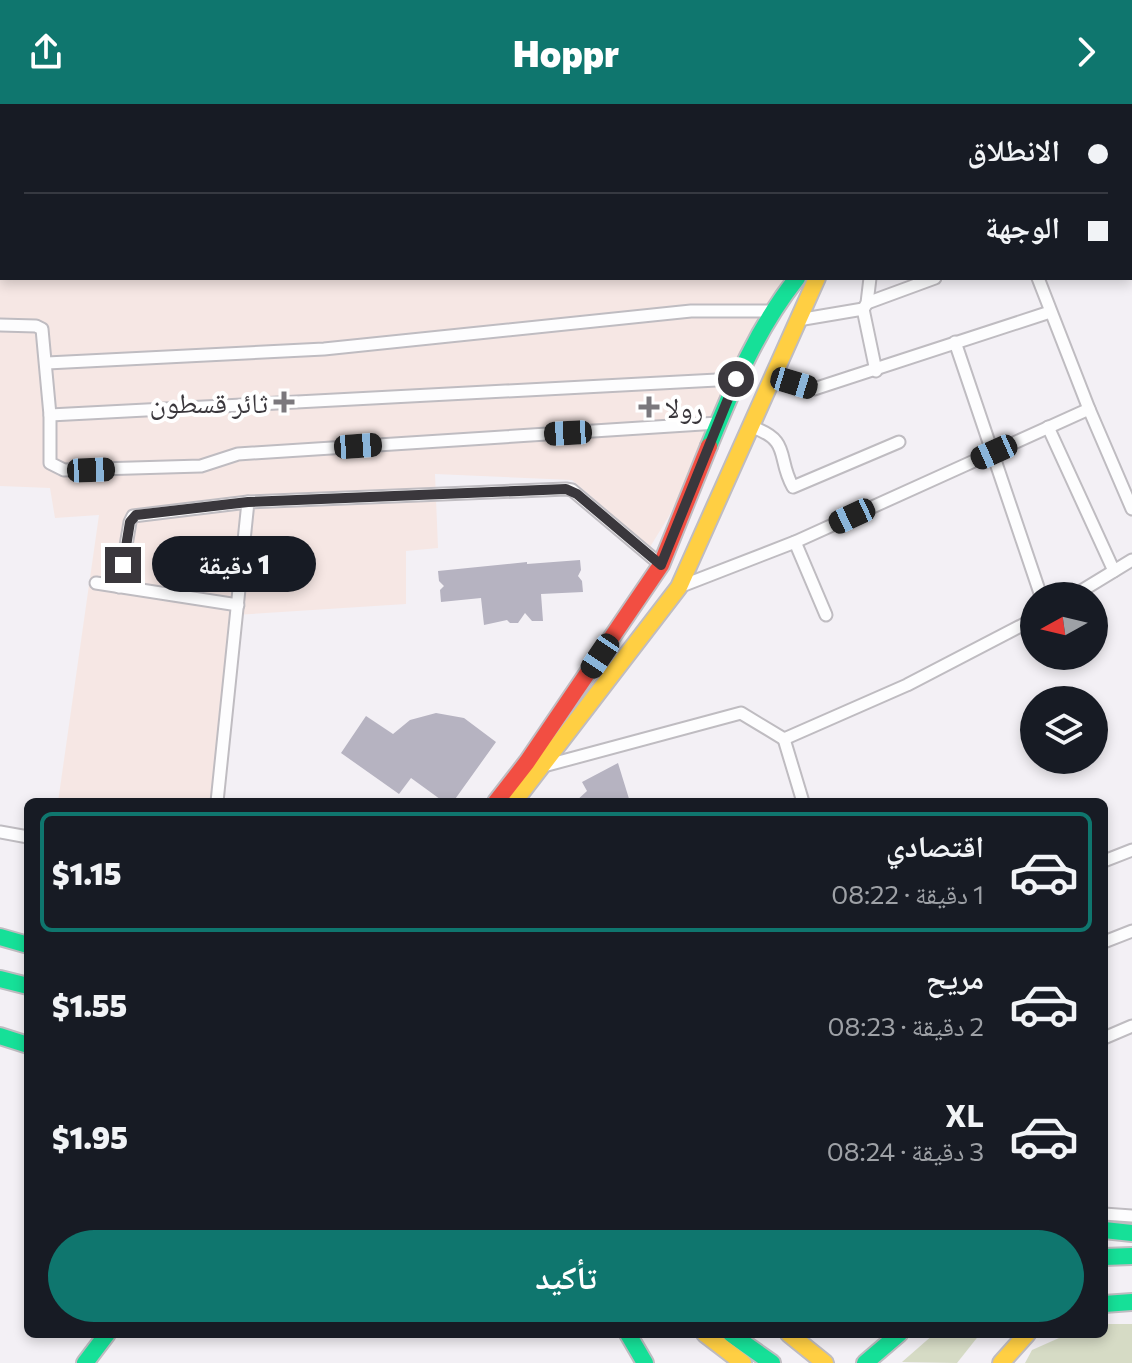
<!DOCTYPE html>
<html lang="ar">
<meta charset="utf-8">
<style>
:root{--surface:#171b24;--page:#20242c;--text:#f1f3f6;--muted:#9ea1a6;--line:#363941;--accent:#0f766e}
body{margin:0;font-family:Commissioner,"Noto Naskh Arabic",sans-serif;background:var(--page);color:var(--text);direction:rtl;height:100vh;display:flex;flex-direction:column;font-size:30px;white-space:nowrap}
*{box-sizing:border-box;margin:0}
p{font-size:26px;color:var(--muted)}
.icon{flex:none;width:44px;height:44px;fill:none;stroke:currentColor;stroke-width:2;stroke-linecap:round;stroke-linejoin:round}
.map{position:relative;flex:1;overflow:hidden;direction:ltr}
.details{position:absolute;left:24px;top:694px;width:1084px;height:540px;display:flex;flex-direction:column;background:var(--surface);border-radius:12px;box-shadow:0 4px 12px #0003;direction:rtl}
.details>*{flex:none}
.hud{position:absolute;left:0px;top:0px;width:1132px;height:176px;box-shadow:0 4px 12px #0003;direction:rtl;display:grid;align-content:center;height:176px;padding:0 24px;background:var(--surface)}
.needle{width:52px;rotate:262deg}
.fabs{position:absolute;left:1020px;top:478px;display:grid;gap:16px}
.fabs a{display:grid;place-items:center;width:88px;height:88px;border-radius:50%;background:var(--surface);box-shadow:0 4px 12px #0003;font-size:40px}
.end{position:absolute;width:36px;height:36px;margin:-18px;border:10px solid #3a373c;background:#fff;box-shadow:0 0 0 4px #fff}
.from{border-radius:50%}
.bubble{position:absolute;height:56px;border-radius:28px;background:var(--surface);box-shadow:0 4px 12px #0003;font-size:26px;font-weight:800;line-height:56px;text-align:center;direction:rtl}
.car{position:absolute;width:24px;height:48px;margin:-24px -12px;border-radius:10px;box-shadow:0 0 6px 2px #0007;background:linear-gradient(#222 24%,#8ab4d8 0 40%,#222 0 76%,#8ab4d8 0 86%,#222 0)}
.hud b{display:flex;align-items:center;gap:28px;height:76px;font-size:30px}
.hud b+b{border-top:2px solid var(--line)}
.hud i{width:20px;height:20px;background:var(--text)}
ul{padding:14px 0 0;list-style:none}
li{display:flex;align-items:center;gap:24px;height:120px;margin:0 16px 12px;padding:0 8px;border:4px solid transparent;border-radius:12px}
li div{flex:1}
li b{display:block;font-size:30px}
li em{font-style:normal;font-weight:800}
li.selected{border-color:var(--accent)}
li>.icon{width:72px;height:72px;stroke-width:1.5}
.action{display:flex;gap:16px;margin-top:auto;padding:16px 24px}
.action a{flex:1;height:92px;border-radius:48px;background:var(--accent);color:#fff;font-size:32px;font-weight:800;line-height:92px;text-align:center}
header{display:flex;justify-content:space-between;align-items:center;height:104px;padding:0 24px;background:var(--accent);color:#fff;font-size:36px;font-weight:800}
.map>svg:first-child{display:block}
.commercial{fill:#f6e7e4}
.green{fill:#d6dbc5}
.building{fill:#b6b3c1}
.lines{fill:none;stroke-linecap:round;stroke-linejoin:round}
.street-casing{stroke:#bfbcc1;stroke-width:15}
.fast-casing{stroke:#bfbcc1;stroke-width:20}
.slow-casing{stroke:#bfbcc1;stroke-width:20}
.jam-casing{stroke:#bfbcc1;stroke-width:20}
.street{stroke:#fdfdfe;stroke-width:11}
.fast{stroke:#16e098;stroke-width:16}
.slow{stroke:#ffcf43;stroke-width:16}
.jam{stroke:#f24e42;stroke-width:16}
.route{stroke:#3a373c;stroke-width:10}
.poi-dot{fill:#7b787d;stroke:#fff;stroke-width:3}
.labels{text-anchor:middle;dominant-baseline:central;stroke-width:8;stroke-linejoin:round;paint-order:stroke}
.poi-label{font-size:28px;fill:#3a373c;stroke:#fff;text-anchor:end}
</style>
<header><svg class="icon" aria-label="forward" viewBox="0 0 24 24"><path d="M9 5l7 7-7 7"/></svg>Hoppr<svg class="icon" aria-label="share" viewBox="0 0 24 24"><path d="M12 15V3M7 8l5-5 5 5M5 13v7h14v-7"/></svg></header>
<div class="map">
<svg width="1132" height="1259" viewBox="0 0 1132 1259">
<rect width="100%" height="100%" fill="#f3f0f5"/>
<!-- commercial -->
<path class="commercial" d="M0,0L341,2H2V174H788L669,412L650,443L572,376L435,370L438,444L406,447V500L235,511L217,698H58L99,411L55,414L50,384L0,382Z"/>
<!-- green -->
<g class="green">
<path d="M1104,1220H1132V1259H1025L1032,1246L1068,1230H1104Z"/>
<path d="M934,1230H980L957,1259L902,1258Z"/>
</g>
<!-- building -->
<g class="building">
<path d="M580,456L581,466L578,472L582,477L583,488L541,490L543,517H532L525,509L518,519H510L507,516L484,521L481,494L441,498L440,486L444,482L439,477L438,467L527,458V460Z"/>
<path d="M436,609L464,614L496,638L453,698H444L411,674L399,690L341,649L366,612L393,630L410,616Z"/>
<path d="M618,659L630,698H575L587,687L582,678Z"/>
</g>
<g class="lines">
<!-- street casing -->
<g class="street-casing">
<g id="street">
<path d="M189,0V2"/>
<path d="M399,0L400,2"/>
<path d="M531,0V2"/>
<path d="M713,0V2"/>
<path d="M968,2L973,0"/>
<path d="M1130,31H1132"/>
<path d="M0,40H2"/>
<path d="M1130,103L1132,102"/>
<path d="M1038,174L1089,305L1132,405"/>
<path d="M867,199L935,174"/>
<path d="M864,204L867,199L870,174"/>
<path d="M798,216L863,205L876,267"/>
<path d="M0,221L36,222L42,225L50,311L736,275"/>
<path d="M955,238L1041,492"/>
<path d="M47,259L324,245L691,207H771"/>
<path d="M774,273L814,285L1050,208"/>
<path d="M50,311V359L64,366L201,362L238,350L718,319"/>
<path d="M752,323C792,337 776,353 793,383L899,338"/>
<path d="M1048,323L1114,467"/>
<path d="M795,438L826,511"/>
<path d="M96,479L238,501"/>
<path d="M119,483L130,418L133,412L248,398"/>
<path d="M679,483L795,438L1089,305"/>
<path d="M1073,492L1132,456"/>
<path d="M784,635L803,698"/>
<path d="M540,663L741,609L784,635L907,581L1034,515"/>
<path d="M217,698L248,398L566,385L572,386L661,461"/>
<path d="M0,728L28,733"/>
<path d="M1104,757L1132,746"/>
<path d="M1104,838L1132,827"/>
<path d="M1104,934L1132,922"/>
<path d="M1104,1110L1132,1112"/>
</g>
</g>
<!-- fast casing -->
<g class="fast-casing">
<g id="fast">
<path d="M906,0L909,1"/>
<path d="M872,2L873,0"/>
<path d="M709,342C734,281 756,226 797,174"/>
<path d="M0,833L28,841"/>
<path d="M0,875L28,882"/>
<path d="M0,932L28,941"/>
<path d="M1104,1126L1132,1129"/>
<path d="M1104,1153L1132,1152"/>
<path d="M1104,1200L1132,1198"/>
<path d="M628,1230L645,1259"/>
<path d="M731,1230L772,1259"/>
<path d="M85,1259L107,1230"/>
<path d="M865,1259L899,1230"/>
</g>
</g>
<!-- slow casing -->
<g class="slow-casing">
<g id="slow">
<path d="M514,698L679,483L817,174"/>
<path d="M705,1230L743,1259"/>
<path d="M789,1230L825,1259"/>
<path d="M1001,1259L1027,1230"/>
</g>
</g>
<!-- jam casing -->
<g class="jam-casing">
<path id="jam" d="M496,698L527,658L661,461L709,342"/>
</g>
<!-- street -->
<use href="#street" class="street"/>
<!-- fast -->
<use href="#fast" class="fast"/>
<!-- slow -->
<use href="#slow" class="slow"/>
<!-- jam -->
<use href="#jam" class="jam"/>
</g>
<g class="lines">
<!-- route -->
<path class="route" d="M123,461L130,418L136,411L248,398L566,385L577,390L661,461L736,275"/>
</g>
<!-- markers -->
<g class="poi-dot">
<path d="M280 286h8v8h8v8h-8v8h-8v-8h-8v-8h8z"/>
<path d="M645 291h8v8h8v8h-8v8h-8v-8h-8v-8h8z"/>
</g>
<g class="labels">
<!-- poi labels -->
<g class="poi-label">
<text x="268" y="298">ثائر قسطون</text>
<text x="665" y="303" text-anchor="start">رولا</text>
</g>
</g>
</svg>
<div class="fabs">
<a><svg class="needle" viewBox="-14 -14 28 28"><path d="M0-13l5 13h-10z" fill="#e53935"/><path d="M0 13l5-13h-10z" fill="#9ea1a6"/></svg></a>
<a><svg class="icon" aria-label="layers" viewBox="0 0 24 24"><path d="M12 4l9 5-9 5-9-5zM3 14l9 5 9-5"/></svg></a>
</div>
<i class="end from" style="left:736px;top:275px"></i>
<i class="end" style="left:123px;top:461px"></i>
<div class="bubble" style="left:152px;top:432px;width:164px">1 دقيقة</div>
<i class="car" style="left:794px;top:279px;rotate:107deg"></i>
<i class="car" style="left:568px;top:329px;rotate:267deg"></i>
<i class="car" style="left:358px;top:342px;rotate:86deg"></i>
<i class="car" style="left:994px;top:348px;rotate:246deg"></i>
<i class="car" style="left:91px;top:366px;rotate:88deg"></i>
<i class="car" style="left:852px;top:412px;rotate:245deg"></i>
<i class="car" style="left:600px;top:552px;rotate:214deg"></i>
<div class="hud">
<b><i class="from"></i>الانطلاق</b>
<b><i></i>الوجهة</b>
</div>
<section class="details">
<ul>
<li class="selected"><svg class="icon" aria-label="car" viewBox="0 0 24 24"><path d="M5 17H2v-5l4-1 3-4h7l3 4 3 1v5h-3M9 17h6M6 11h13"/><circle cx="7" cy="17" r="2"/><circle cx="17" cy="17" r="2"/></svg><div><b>اقتصادي</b><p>1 دقيقة · 08:22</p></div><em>$1.15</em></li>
<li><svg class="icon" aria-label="car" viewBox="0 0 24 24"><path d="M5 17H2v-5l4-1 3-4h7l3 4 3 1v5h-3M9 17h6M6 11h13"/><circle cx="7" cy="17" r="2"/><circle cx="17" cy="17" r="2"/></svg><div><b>مريح</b><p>2 دقيقة · 08:23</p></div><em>$1.55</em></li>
<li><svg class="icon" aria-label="car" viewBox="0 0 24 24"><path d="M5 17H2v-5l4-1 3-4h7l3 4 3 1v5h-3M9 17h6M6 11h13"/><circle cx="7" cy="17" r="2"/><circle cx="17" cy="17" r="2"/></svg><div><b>XL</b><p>3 دقيقة · 08:24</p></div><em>$1.95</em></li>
</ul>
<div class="action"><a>تأكيد</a></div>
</section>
</div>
